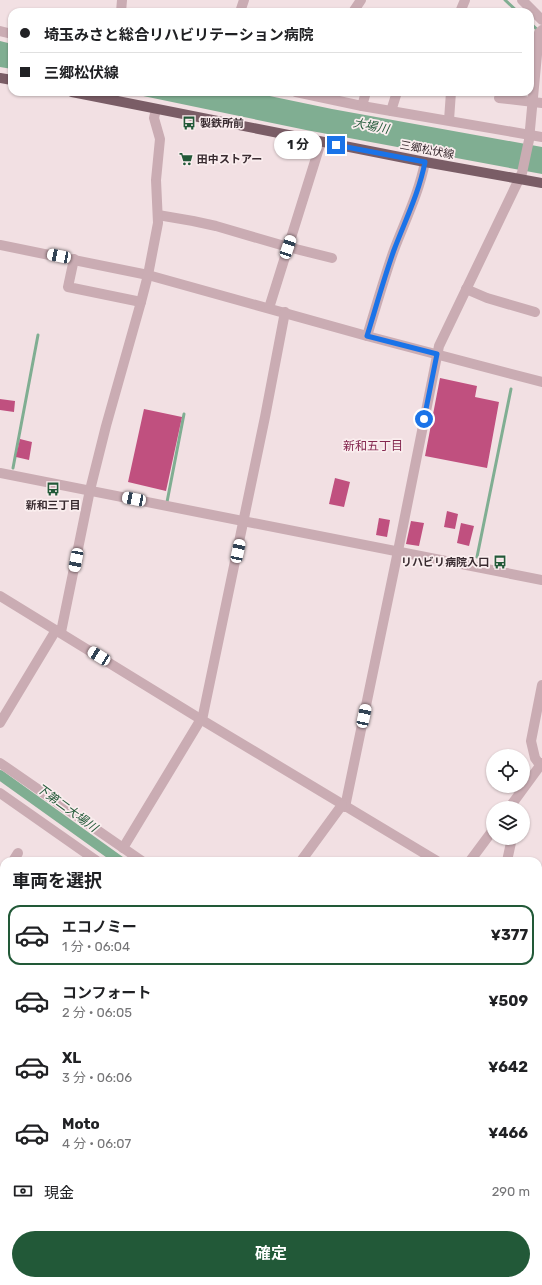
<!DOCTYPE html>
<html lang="ja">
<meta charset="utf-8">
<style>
:root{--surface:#fff;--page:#f2f2f2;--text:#202124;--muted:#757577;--line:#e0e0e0;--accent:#225938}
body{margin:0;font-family:Rubik,"Noto Sans JP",sans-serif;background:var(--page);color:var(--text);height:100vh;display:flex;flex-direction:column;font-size:15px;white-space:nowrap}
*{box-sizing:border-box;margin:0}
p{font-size:13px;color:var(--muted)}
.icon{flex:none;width:22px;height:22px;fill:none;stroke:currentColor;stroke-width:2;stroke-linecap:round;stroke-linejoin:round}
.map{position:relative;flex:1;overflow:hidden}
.panel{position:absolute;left:0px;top:857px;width:542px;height:428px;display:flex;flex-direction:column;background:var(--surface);border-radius:12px 12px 0 0;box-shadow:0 1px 3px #0004}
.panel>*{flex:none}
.banner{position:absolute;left:8px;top:8px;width:526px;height:88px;border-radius:12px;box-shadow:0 1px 3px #0004;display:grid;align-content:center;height:88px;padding:0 12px;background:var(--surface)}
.controls{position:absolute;left:486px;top:749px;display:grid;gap:8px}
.controls a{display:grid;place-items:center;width:44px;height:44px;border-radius:50%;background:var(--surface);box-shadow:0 1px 3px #0004;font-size:20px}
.end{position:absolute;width:18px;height:18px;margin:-9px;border:5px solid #1a73e8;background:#fff;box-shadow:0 0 0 2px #fff}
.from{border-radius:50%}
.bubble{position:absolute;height:28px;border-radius:14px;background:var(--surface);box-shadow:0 1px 3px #0004;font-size:13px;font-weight:700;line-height:28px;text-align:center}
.car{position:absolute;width:12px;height:24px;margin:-12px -6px;border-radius:5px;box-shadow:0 0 3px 1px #0007;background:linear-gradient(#fff 24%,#345 0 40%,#fff 0 76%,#345 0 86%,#fff 0)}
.banner b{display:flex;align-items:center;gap:14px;height:38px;font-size:15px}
.banner b+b{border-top:1px solid var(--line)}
.banner i{width:10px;height:10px;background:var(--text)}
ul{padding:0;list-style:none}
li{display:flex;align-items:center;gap:12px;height:60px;margin:0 8px 6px;padding:0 4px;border:2px solid transparent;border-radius:12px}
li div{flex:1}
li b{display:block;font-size:15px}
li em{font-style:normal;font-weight:700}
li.active{border-color:var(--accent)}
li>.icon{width:36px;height:36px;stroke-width:1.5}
h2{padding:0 12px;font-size:18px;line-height:48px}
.pay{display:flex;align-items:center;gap:10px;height:44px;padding:0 12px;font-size:15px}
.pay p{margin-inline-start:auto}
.action{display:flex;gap:8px;margin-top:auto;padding:8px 12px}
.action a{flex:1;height:46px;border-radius:24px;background:var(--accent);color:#fff;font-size:16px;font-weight:700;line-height:46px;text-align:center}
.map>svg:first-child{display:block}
.green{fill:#c1b7a1}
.water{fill:#80ae92}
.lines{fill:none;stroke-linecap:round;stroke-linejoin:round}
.stream{stroke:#80ae92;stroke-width:3}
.canal{stroke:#80ae92;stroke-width:10}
.building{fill:#c0507f}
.path{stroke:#b6979e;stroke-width:1.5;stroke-dasharray:2 2;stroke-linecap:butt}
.minor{stroke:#caacb3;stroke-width:10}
.major{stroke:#7a5d66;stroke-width:10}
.highway{stroke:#59424a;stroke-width:12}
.route{stroke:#1a73e8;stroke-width:5}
.labels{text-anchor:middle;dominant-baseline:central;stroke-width:3.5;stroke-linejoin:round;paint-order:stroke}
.poi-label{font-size:11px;font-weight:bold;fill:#392b30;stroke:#faedee;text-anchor:start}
.street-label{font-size:11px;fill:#392b30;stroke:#faedee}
.water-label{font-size:12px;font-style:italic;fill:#225938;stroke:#faedee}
.neighbourhood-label{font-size:12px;fill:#84274f;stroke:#faedee}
</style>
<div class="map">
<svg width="542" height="1285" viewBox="0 0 542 1285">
<rect width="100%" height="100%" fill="#f2e0e3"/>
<!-- green -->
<path class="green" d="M142,1281H201L199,1285H140Z"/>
<!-- water -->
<g class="water">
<path d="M0,41L12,44V69L0,67Z"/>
<path d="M124,92H250L332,109L542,147V174L306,130Z"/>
</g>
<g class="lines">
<!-- stream -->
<g class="stream">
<path d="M505,0L518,12"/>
<path d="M530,23L539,31"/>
<path d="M13,468L38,335"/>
<path d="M167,502L184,414"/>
<path d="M477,557L511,389"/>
</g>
<!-- canal -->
<g class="canal">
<path d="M0,775L120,861"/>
<path d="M538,1269L542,1275"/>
</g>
</g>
<!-- building -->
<g class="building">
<path d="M440,378L477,386L475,397L499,402L487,468L425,456Z"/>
<path d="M0,399L15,401L14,412L0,410Z"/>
<path d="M144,409L182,417L166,491L128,482Z"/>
<path d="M20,439L32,442L29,460L16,457Z"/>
<path d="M335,478L350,482L344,507L329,504Z"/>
<path d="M447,511L458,514L455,529L444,527Z"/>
<path d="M379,518L390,520L387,537L376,535Z"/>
<path d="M411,521L424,523L419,546L406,544Z"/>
<path d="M461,523L474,526L469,546L457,543Z"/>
</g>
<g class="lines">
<!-- path -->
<g class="path">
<path d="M418,1281L421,1285"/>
<path d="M488,1281L490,1285"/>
</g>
<!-- minor -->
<g class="minor">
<path d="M522,0L542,20"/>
<path d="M121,12L122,0"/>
<path d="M240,12L244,0"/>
<path d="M353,12L361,0"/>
<path d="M460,12L465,0"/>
<path d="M0,31L12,34"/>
<path d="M296,92L362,106L542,137"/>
<path d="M499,98L542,103"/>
<path d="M362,106L366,92"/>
<path d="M391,111L397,92"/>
<path d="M449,120L451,92"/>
<path d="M158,215L193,221L216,226L288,247L332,258"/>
<path d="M0,245L148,275L367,336L542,382"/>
<path d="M74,259L68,287L141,302"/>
<path d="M466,289L487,298L535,312"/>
<path d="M269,308L321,142"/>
<path d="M367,336C376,307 384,278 394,250C405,221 419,193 425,162"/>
<path d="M0,473L542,580"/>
<path d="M0,596L202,720L437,861"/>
<path d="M61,632L90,490L106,426L141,302L148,275L158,223L156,180L160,139L154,118L156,109"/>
<path d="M202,720L265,417L285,312"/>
<path d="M0,723L56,630"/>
<path d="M0,763L142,861"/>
<path d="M540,765L535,758L531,741L542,685"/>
<path d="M0,793L97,861"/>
<path d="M345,807L398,551L439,346L522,173L529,140L539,33L542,30"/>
<path d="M509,808L542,763"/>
<path d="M123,848L201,719"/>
<path d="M13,861L18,853"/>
<path d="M301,861L342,805"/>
<path d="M470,861L493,830"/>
<path d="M507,861L512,838"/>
<path d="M0,879L4,874"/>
<path d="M0,897L4,900"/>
<path d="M538,913L542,914"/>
<path d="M538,933L542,935"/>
<path d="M538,1049L542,1053"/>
<path d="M0,1064L4,1055"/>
<path d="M0,1097L4,1099"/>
<path d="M53,1285L55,1281"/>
<path d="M226,1285L228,1281"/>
<path d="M402,1285L404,1281"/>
</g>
<!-- major -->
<g class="major">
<path d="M0,78L12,80"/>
<path d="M72,92L425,162L542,183"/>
</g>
<!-- highway -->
<g class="highway">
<path d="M0,1137H4"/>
<path d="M0,1161H4"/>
<path d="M0,1174H4"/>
<path d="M538,1177H542"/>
<path d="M0,1183H4"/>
<path d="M538,1190H542"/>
<path d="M538,1199H542"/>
<path d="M0,1201H4"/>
<path d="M538,1219H542"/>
<path d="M538,1240H542"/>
</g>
</g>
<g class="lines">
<!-- route -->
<path class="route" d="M336,145L425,162C419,193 405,221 394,250C384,278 376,307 367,336L437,354L424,419"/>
</g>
<!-- icons -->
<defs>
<g id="bus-bare" transform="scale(1.08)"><path d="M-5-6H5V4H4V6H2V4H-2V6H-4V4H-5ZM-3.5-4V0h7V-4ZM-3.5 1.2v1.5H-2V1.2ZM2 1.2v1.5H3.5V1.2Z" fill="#225938" stroke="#faedee" stroke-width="2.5" paint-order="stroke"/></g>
<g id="supermarket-bare" transform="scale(1.08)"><path d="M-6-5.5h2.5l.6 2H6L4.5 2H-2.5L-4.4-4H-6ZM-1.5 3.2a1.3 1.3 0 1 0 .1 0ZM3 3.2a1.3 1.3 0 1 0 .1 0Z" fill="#225938" stroke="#faedee" stroke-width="2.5" paint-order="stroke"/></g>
</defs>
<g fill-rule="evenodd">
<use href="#bus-bare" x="189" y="123"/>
<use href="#supermarket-bare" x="186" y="159"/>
<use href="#bus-bare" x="53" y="489"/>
<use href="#bus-bare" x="500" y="562"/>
</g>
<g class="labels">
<!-- poi labels -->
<g class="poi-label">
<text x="200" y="123">製鉄所前</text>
<text x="197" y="159">田中ストアー</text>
<text x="53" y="505" text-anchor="middle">新和三丁目</text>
<text x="489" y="562" text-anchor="end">リハビリ病院入口</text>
</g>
<!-- street labels -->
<g class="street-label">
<text transform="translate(427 150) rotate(11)">三郷松伏線</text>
</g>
<!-- water labels -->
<g class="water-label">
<text transform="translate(371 126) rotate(11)">大場川</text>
<text transform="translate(67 808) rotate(36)">下第二大場川</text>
</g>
<!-- neighbourhood labels -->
<g class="neighbourhood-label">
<text x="373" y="446">新和五丁目</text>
</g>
</g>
</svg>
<div class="controls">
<a><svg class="icon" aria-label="locate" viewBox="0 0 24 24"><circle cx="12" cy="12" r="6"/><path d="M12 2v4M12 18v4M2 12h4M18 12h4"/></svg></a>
<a><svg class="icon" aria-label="layers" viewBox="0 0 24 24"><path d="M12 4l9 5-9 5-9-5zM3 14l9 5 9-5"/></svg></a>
</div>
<i class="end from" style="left:424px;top:419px"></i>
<i class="end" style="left:336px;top:145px"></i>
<div class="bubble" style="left:274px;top:131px;width:48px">1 分</div>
<i class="car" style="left:288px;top:247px;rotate:19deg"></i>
<i class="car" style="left:59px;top:256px;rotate:281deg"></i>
<i class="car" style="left:134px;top:499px;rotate:281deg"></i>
<i class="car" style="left:238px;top:551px;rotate:12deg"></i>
<i class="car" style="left:76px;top:560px;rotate:191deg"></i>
<i class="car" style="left:99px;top:656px;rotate:302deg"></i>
<i class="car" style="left:364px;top:716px;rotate:12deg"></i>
<div class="banner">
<b><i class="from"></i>埼玉みさと総合リハビリテーション病院</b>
<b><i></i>三郷松伏線</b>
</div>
<section class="panel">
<h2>車両を選択</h2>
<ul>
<li class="active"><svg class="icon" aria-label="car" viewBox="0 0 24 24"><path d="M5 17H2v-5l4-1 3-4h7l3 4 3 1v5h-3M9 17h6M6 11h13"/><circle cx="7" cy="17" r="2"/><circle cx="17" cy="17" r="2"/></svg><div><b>エコノミー</b><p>1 分 · 06:04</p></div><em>¥377</em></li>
<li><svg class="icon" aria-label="car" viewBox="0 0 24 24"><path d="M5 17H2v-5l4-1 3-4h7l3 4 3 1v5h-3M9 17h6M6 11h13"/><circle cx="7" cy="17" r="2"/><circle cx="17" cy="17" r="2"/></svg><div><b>コンフォート</b><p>2 分 · 06:05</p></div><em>¥509</em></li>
<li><svg class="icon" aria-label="car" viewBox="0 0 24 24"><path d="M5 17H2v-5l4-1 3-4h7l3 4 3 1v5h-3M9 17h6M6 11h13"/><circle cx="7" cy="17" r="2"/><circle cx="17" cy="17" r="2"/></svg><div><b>XL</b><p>3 分 · 06:06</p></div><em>¥642</em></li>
<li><svg class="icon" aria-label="car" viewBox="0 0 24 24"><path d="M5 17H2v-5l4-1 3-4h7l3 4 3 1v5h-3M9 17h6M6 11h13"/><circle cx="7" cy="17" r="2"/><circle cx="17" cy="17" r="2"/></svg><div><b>Moto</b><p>4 分 · 06:07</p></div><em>¥466</em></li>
</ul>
<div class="pay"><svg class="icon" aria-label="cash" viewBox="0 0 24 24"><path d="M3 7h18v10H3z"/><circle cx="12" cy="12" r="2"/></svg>現金<p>290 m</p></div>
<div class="action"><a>確定</a></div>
</section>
</div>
